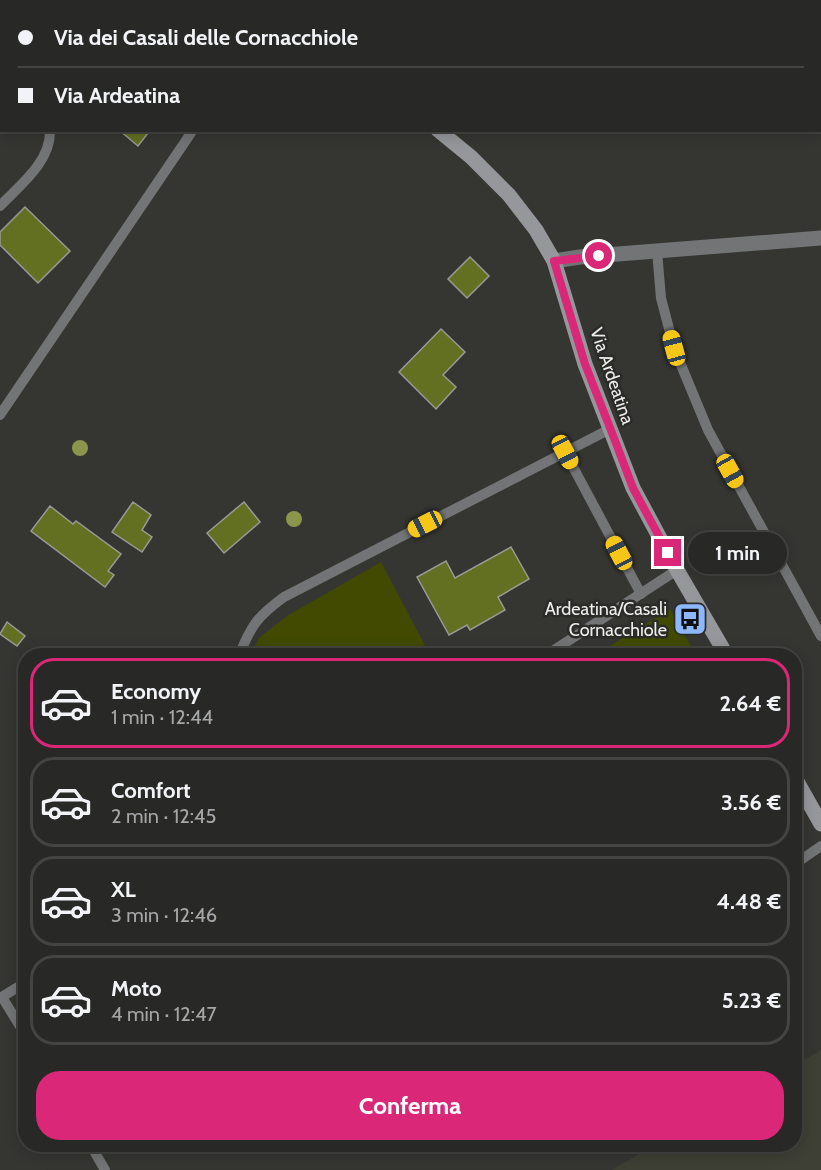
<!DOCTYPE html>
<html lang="it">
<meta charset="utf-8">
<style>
:root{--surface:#282826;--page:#343432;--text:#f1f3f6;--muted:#a5a6a7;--line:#444443;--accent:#db2777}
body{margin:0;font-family:Cabin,sans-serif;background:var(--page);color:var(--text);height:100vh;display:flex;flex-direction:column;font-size:22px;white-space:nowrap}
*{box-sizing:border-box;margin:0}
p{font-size:20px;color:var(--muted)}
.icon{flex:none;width:33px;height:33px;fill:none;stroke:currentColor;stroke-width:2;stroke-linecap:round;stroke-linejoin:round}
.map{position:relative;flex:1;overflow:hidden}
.side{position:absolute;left:18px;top:648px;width:784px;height:504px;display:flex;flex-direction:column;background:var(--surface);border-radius:24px;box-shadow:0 3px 15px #0003,0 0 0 2px var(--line)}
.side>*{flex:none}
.banner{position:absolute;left:0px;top:0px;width:822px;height:132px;box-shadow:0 3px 15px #0003,0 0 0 2px var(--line);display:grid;align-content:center;height:132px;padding:0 18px;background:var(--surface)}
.end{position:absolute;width:27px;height:27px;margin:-14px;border:8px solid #db2777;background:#fff;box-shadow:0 0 0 3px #fff}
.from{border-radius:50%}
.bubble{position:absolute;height:42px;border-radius:21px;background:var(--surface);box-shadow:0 3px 15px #0003,0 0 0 2px var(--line);font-size:20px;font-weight:700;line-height:42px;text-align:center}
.car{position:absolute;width:18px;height:36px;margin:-18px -9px;border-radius:8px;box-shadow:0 0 4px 2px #0007;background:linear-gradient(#f5c518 24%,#345 0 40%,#f5c518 0 76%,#345 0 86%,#f5c518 0)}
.banner b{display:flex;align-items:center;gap:21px;height:57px;font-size:22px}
.banner b+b{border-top:2px solid var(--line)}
.banner i{width:15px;height:15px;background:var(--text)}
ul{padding:10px 0 0;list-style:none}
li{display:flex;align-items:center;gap:18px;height:90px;margin:0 12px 9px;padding:0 6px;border:3px solid var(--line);border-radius:24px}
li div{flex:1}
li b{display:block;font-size:22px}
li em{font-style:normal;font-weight:700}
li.active{border-color:var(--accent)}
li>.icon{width:54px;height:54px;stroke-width:1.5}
.action{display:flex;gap:12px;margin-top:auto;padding:12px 18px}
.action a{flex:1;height:69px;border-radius:24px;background:var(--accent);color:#fff;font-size:24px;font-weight:700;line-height:69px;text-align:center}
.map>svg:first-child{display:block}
.built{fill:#3e4036}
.green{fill:#414a00}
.building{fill:#636f21;stroke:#999a95;stroke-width:1.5}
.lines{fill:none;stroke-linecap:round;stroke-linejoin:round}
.lane{stroke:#737476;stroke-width:10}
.street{stroke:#737476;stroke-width:15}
.secondary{stroke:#95979a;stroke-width:15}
.tree{fill:#8b964c}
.route{stroke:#db2777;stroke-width:8}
.labels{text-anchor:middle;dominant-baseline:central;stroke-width:5;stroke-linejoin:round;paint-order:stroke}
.street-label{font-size:18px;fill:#edeeeb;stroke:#2b2c28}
.poi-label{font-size:18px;fill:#edeeeb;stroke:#2b2c28;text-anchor:end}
</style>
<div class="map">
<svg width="821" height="1170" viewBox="0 0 821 1170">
<rect width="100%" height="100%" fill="#353632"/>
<!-- built -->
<path class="built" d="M821,1050V1170H612L654,1145L795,1144V1065Z"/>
<!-- green -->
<g class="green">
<path d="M381,562L430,655H251L259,638L287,616Z"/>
<path d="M670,609L696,655H595Z"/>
</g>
<!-- building -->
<g class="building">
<path d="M119,130H145L148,133L138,146Z"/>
<path d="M25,207L70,251L38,283L0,245V232Z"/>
<path d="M470,257L489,276L467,298L448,279Z"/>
<path d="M441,329L465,352L443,375L456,387L436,409L399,372Z"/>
<path d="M133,502L151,515L142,530L152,537L142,552L112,532Z"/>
<path d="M244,502L260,522L224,553L207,533Z"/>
<path d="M50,506L73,524L76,521L121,554L108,571L114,575L105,587L31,531Z"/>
<path d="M511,547L529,579L498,597L505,610L470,630L467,625L449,635L417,577L446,561L455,578Z"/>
<path d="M7,622L25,636L17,646L0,634Z"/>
</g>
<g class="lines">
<!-- lane -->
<g class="lane">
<path d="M0,77L2,79"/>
<path d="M0,206C20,185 51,162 50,130"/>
<path d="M657,251L661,298L674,348L708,430L821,636"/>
<path d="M0,415L193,130"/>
<path d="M565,452L641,594"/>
<path d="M239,656C251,625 258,616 284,597L610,429"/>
<path d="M545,656L677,570"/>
<path d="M795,864L821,846"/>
<path d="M26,982L2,997L26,1036"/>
<path d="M90,1144L105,1170"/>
</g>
<!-- street -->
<path class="street" d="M554,261L580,257L821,238"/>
<!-- secondary -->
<g class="secondary">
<path d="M225,0L227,2"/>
<path d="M438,130L471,157L509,195L536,230L554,261L585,364L633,488L677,570L727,656"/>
<path d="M795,778L821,824"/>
</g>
</g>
<!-- trees -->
<g class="tree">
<circle cx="80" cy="448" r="8"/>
<circle cx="294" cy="519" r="8"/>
</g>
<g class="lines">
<!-- route -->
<path class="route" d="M599,256L554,261L585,364L614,438L633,488L668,553"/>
</g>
<!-- icons -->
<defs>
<g id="bus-square" transform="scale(1.725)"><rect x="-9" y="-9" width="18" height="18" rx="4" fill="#8eb8fd" stroke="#2b2c28"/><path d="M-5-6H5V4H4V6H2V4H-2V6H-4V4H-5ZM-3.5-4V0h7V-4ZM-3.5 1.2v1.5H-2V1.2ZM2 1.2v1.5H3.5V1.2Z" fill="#111"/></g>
</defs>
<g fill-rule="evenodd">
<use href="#bus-square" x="690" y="619"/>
</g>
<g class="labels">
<!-- street labels -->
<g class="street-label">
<text transform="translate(612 376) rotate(71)">Via Ardeatina</text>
</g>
<!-- poi labels -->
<g class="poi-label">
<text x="667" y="609">Ardeatina/Casali<tspan x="667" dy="21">Cornacchiole</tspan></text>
</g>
</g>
</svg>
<i class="end from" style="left:599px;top:256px"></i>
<i class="end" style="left:668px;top:553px"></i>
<div class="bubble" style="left:688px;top:532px;width:99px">1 min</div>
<i class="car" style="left:674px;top:348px;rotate:345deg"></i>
<i class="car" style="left:565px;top:452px;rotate:152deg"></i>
<i class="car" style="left:730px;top:471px;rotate:151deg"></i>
<i class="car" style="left:425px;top:524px;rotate:243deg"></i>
<i class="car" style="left:619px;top:553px;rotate:332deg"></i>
<div class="banner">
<b><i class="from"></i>Via dei Casali delle Cornacchiole</b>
<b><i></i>Via Ardeatina</b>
</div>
<section class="side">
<ul>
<li class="active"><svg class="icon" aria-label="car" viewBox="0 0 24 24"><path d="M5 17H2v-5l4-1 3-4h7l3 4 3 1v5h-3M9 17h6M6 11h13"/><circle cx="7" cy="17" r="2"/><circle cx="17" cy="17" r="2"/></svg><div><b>Economy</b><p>1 min · 12:44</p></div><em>2.64 €</em></li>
<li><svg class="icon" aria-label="car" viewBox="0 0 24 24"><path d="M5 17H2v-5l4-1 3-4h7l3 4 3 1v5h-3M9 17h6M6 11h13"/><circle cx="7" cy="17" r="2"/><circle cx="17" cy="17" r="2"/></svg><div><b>Comfort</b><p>2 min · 12:45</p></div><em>3.56 €</em></li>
<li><svg class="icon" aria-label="car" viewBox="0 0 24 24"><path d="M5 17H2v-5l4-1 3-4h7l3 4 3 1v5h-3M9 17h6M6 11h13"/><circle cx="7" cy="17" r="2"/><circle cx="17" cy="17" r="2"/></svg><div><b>XL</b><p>3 min · 12:46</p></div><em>4.48 €</em></li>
<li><svg class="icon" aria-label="car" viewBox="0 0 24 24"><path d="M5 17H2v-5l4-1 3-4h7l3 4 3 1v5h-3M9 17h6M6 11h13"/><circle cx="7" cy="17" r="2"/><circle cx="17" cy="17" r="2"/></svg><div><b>Moto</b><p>4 min · 12:47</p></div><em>5.23 €</em></li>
</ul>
<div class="action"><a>Conferma</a></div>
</section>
</div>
